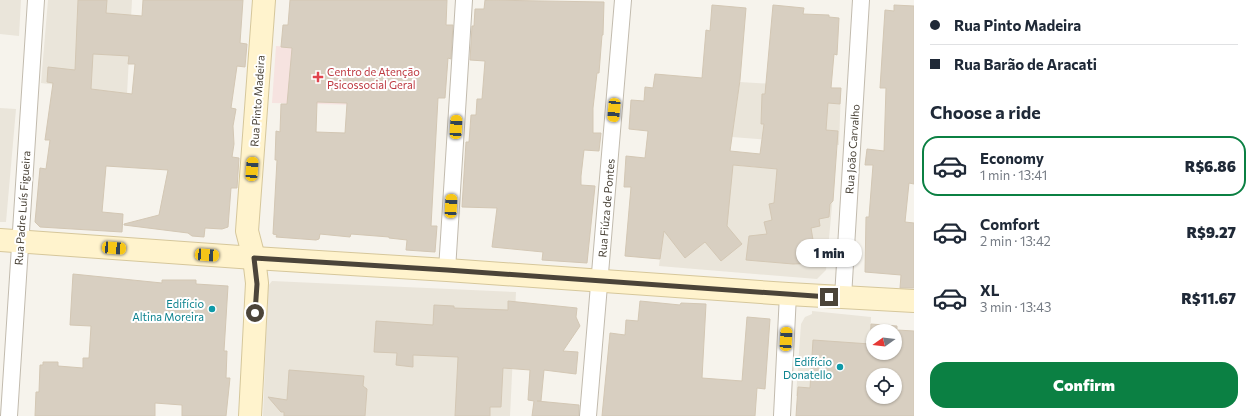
<!DOCTYPE html>
<meta charset="utf-8">
<style>
:root{--surface:#fff;--page:#f6f6f7;--text:#1f2937;--muted:#747a83;--line:#e0e1e3;--accent:#0b8043}
body{margin:0;font-family:Commissioner,sans-serif;background:var(--page);color:var(--text);height:100vh;display:flex;flex-direction:column;font-size:15px;white-space:nowrap}
*{box-sizing:border-box;margin:0}
p{font-size:13px;color:var(--muted)}
.icon{flex:none;width:22px;height:22px;fill:none;stroke:currentColor;stroke-width:2;stroke-linecap:round;stroke-linejoin:round}
.map{position:relative;flex:1;overflow:hidden}
.side{display:flex;flex-direction:column;background:var(--surface);width:340px}
.side>*{flex:none}
.guide{display:grid;align-content:center;height:88px;padding:0 16px;background:var(--surface)}
.needle{width:26px;rotate:256deg}
.buttons{position:absolute;left:866px;top:324px;display:grid;gap:8px}
.buttons a{display:grid;place-items:center;width:36px;height:36px;border-radius:50%;background:var(--surface);box-shadow:0 1px 3px #0004;font-size:20px}
.end{position:absolute;width:18px;height:18px;margin:-9px;border:5px solid #4b4439;background:#fff;box-shadow:0 0 0 2px #fff}
.from{border-radius:50%}
.bubble{position:absolute;height:28px;border-radius:14px;background:var(--surface);box-shadow:0 1px 3px #0004;font-size:13px;font-weight:800;line-height:28px;text-align:center}
.car{position:absolute;width:12px;height:24px;margin:-12px -6px;border-radius:5px;box-shadow:0 0 3px 1px #0007;background:linear-gradient(#f5c518 24%,#345 0 40%,#f5c518 0 76%,#345 0 86%,#f5c518 0)}
.guide b{display:flex;align-items:center;gap:14px;height:38px;font-size:15px}
.guide b+b{border-top:1px solid var(--line)}
.guide i{width:10px;height:10px;background:var(--text)}
ul{padding:0;list-style:none}
li{display:flex;align-items:center;gap:12px;height:60px;margin:0 8px 6px;padding:0 8px;border:2px solid transparent;border-radius:16px}
li div{flex:1}
li b{display:block;font-size:15px}
li em{font-style:normal;font-weight:800}
li.current{border-color:var(--accent)}
li>.icon{width:36px;height:36px;stroke-width:1.5}
h2{padding:0 16px;font-size:18px;line-height:48px}
.cta{display:flex;gap:8px;margin-top:auto;padding:8px 16px}
.cta a{flex:1;height:46px;border-radius:16px;background:var(--accent);color:#fff;font-size:16px;font-weight:800;line-height:46px;text-align:center}
main{display:flex;flex:1;min-height:0}
.map>svg:first-child{display:block}
.residential{fill:#eae5da}
.medical{fill:#f6e3e0}
.building{fill:#d8cfc1;stroke:#d3c7b4;fill-rule:evenodd}
.lines{fill:none;stroke-linecap:round;stroke-linejoin:round}
.street-casing{stroke:#c2bbae;stroke-width:18}
.secondary-casing{stroke:#d6c79b;stroke-width:24}
.street{stroke:#fff;stroke-width:16}
.secondary{stroke:#fff3cd;stroke-width:22}
.route{stroke:#4b4439;stroke-width:5}
.health-dot{fill:#e0444e;stroke:#fff;stroke-width:1.5}
.culture-dot{fill:#0f9aa8;stroke:#fff;stroke-width:1.5}
.labels{text-anchor:middle;dominant-baseline:central;stroke-width:4;stroke-linejoin:round;paint-order:stroke}
.health-label{font-size:11px;fill:#be3a42;stroke:#fff;text-anchor:start}
.street-label{font-size:11px;fill:#4b4439;stroke:#fff}
.culture-label{font-size:11px;fill:#0d838f;stroke:#fff;text-anchor:end}
</style>
<main>
<div class="map">
<svg width="914" height="416" viewBox="0 0 914 416">
<rect width="100%" height="100%" fill="#f6f3ec"/>
<!-- residential -->
<g class="residential">
<path d="M0,0H21L19,36L0,34Z"/>
<path d="M48,0H132L127,94L41,83Z"/>
<path d="M740,82L841,88L839,145L732,137Z"/>
<path d="M0,108L16,109L6,222H0Z"/>
<path d="M672,160L835,174L826,270L817,279L659,266Z"/>
<path d="M272,281L516,292L510,416H263L268,286Z"/>
<path d="M812,311L871,317L868,400L796,396L801,324L805,317L812,314Z"/>
</g>
<!-- medical -->
<path class="medical" d="M276,46L363,51L360,105L272,103Z"/>
<!-- building -->
<g class="building">
<path d="M78,0H107L106,13L142,16L143,0H243L240,43L247,44L245,67L237,66L231,108L236,109L233,126L234,144L232,157L239,158L237,188H231L228,227L222,229L205,228L204,237L192,236L188,233L124,225V224L159,215L168,170L106,166L102,212L123,214L122,232L40,227L35,222L40,168L46,169L50,140H45L53,83L47,82L48,67L75,70ZM93,54L129,56L128,64H135L132,94L91,89Z"/>
<path d="M290,0H447L446,25H453L451,59L448,58L445,98H438L431,226H437L435,252L406,250L407,240L389,238V237L351,234L350,237L320,234L319,239L316,240L276,237L277,235L273,234L277,160H275L276,131L280,132L281,104H287L292,48L281,47L283,25H288ZM317,102L347,103L345,133L316,132Z"/>
<path d="M485,0L604,2L603,35H602L599,73H597L593,108V133H601L599,151L584,150L581,176V185L595,186L587,263L542,260L543,252L492,247L497,208L462,207L466,142H469L471,115H476L477,99H482L485,61L470,60L472,26H474L475,9H484Z"/>
<path d="M712,5L746,8L740,80L730,151L760,154L764,124H761L762,94H765L773,5L804,8L803,14L829,15V17L839,18L837,55L834,54L831,88H841L840,104L828,103L826,130L838,131L833,201L830,204L829,217L819,219L820,226L811,228L817,263L793,264L746,260L749,236L767,234L764,222L772,220L769,204L774,203L777,169L733,165L727,226L742,244L721,261L705,242L685,258L664,231L660,259L625,256L631,187H624L626,156L645,158L648,131L629,129L631,100L644,101L645,87L653,88L655,74L702,78L706,30L710,31Z"/>
<path d="M894,5L914,6V184L909,183L905,222L914,223V288H900L901,275L865,272L866,217H869L873,165H865L867,149L884,151L886,88H880L885,10L894,11Z"/>
<path d="M73,274L162,283V280H196V284L228,286L224,351H227L226,378H230L226,416H182V405L155,403V416H35L36,392H39L40,365H43V362H58V366L83,368V358H89L91,326L70,325Z"/>
<path d="M508,301L577,308L576,317L580,326L563,351L578,352L576,374L544,370L541,401H537L579,405V416H532L534,401L528,400L530,370L503,368L501,407H490V416H455L458,357L413,355V367L396,365L397,353L374,352L376,321L433,325L434,305L454,306V308L508,310Z"/>
<path d="M640,301L680,305L681,303L706,304L702,378L742,381L747,317L770,319L765,389L757,388L755,416H602L610,333L625,335L626,320L638,321Z"/>
<path d="M871,324L897,326V330L914,331V416H796L798,387L810,388L813,340L870,344ZM873,331H895V353H873ZM873,375H895V397H873Z"/>
<path d="M289,370L364,376L363,386L367,389L365,416H284V412H281L268,397L287,400Z"/>
</g>
<g class="lines">
<!-- street casing -->
<g class="street-casing">
<g id="street">
<path d="M447,270L464,0"/>
<path d="M843,297L861,0"/>
<path d="M9,416L36,0"/>
<path d="M588,416L623,0"/>
<path d="M782,416L788,294"/>
</g>
</g>
<!-- secondary casing -->
<g class="secondary-casing">
<g id="secondary">
<path d="M0,240L254,258L447,270L788,294L914,301"/>
<path d="M250,416L257,283L254,258L247,231L264,0"/>
</g>
</g>
<!-- street -->
<use href="#street" class="street"/>
<!-- secondary -->
<use href="#secondary" class="secondary"/>
</g>
<g class="lines">
<!-- route -->
<path class="route" d="M255,313L257,284L254,258L447,270L829,297"/>
</g>
<!-- markers -->
<path class="health-dot" d="M316 71h4v4h4v4h-4v4h-4v-4h-4v-4h4z"/>
<g class="culture-dot">
<circle cx="212" cy="309" r="4"/>
<circle cx="840" cy="367" r="4"/>
</g>
<g class="labels">
<!-- health labels -->
<g class="health-label">
<text x="327" y="71">Centro de Atenção<tspan x="327" dy="13">Psicossocial Geral</tspan></text>
</g>
<!-- street labels -->
<g class="street-label">
<text transform="translate(257 101) rotate(-86)">Rua Pinto Madeira</text>
<text transform="translate(852 149) rotate(-86)">Rua João Carvalho</text>
<text transform="translate(22 208) rotate(-86)">Rua Padre Luís Figueira</text>
<text transform="translate(606 208) rotate(-85)">Rua Fiúza de Pontes</text>
</g>
<!-- culture labels -->
<g class="culture-label">
<text x="204" y="303">Edifício<tspan x="204" dy="13">Altina Moreira</tspan></text>
<text x="832" y="361">Edifício<tspan x="832" dy="13">Donatello</tspan></text>
</g>
</g>
</svg>
<div class="buttons">
<a><svg class="needle" viewBox="-14 -14 28 28"><path d="M0-13l5 13h-10z" fill="#e53935"/><path d="M0 13l5-13h-10z" fill="#747a83"/></svg></a>
<a><svg class="icon" aria-label="locate" viewBox="0 0 24 24"><circle cx="12" cy="12" r="6"/><path d="M12 2v4M12 18v4M2 12h4M18 12h4"/></svg></a>
</div>
<i class="end from" style="left:255px;top:313px"></i>
<i class="end" style="left:829px;top:297px"></i>
<div class="bubble" style="left:796px;top:239px;width:66px">1 min</div>
<i class="car" style="left:614px;top:110px;rotate:185deg"></i>
<i class="car" style="left:456px;top:127px;rotate:3deg"></i>
<i class="car" style="left:252px;top:169px;rotate:4deg"></i>
<i class="car" style="left:451px;top:206px;rotate:3deg"></i>
<i class="car" style="left:114px;top:248px;rotate:94deg"></i>
<i class="car" style="left:207px;top:255px;rotate:94deg"></i>
<i class="car" style="left:786px;top:339px;rotate:3deg"></i>
</div>
<section class="side">
<div class="guide">
<b><i class="from"></i>Rua Pinto Madeira</b>
<b><i></i>Rua Barão de Aracati</b>
</div>
<h2>Choose a ride</h2>
<ul>
<li class="current"><svg class="icon" aria-label="car" viewBox="0 0 24 24"><path d="M5 17H2v-5l4-1 3-4h7l3 4 3 1v5h-3M9 17h6M6 11h13"/><circle cx="7" cy="17" r="2"/><circle cx="17" cy="17" r="2"/></svg><div><b>Economy</b><p>1 min · 13:41</p></div><em>R$6.86</em></li>
<li><svg class="icon" aria-label="car" viewBox="0 0 24 24"><path d="M5 17H2v-5l4-1 3-4h7l3 4 3 1v5h-3M9 17h6M6 11h13"/><circle cx="7" cy="17" r="2"/><circle cx="17" cy="17" r="2"/></svg><div><b>Comfort</b><p>2 min · 13:42</p></div><em>R$9.27</em></li>
<li><svg class="icon" aria-label="car" viewBox="0 0 24 24"><path d="M5 17H2v-5l4-1 3-4h7l3 4 3 1v5h-3M9 17h6M6 11h13"/><circle cx="7" cy="17" r="2"/><circle cx="17" cy="17" r="2"/></svg><div><b>XL</b><p>3 min · 13:43</p></div><em>R$11.67</em></li>
</ul>
<div class="cta"><a>Confirm</a></div>
</section>
</main>
